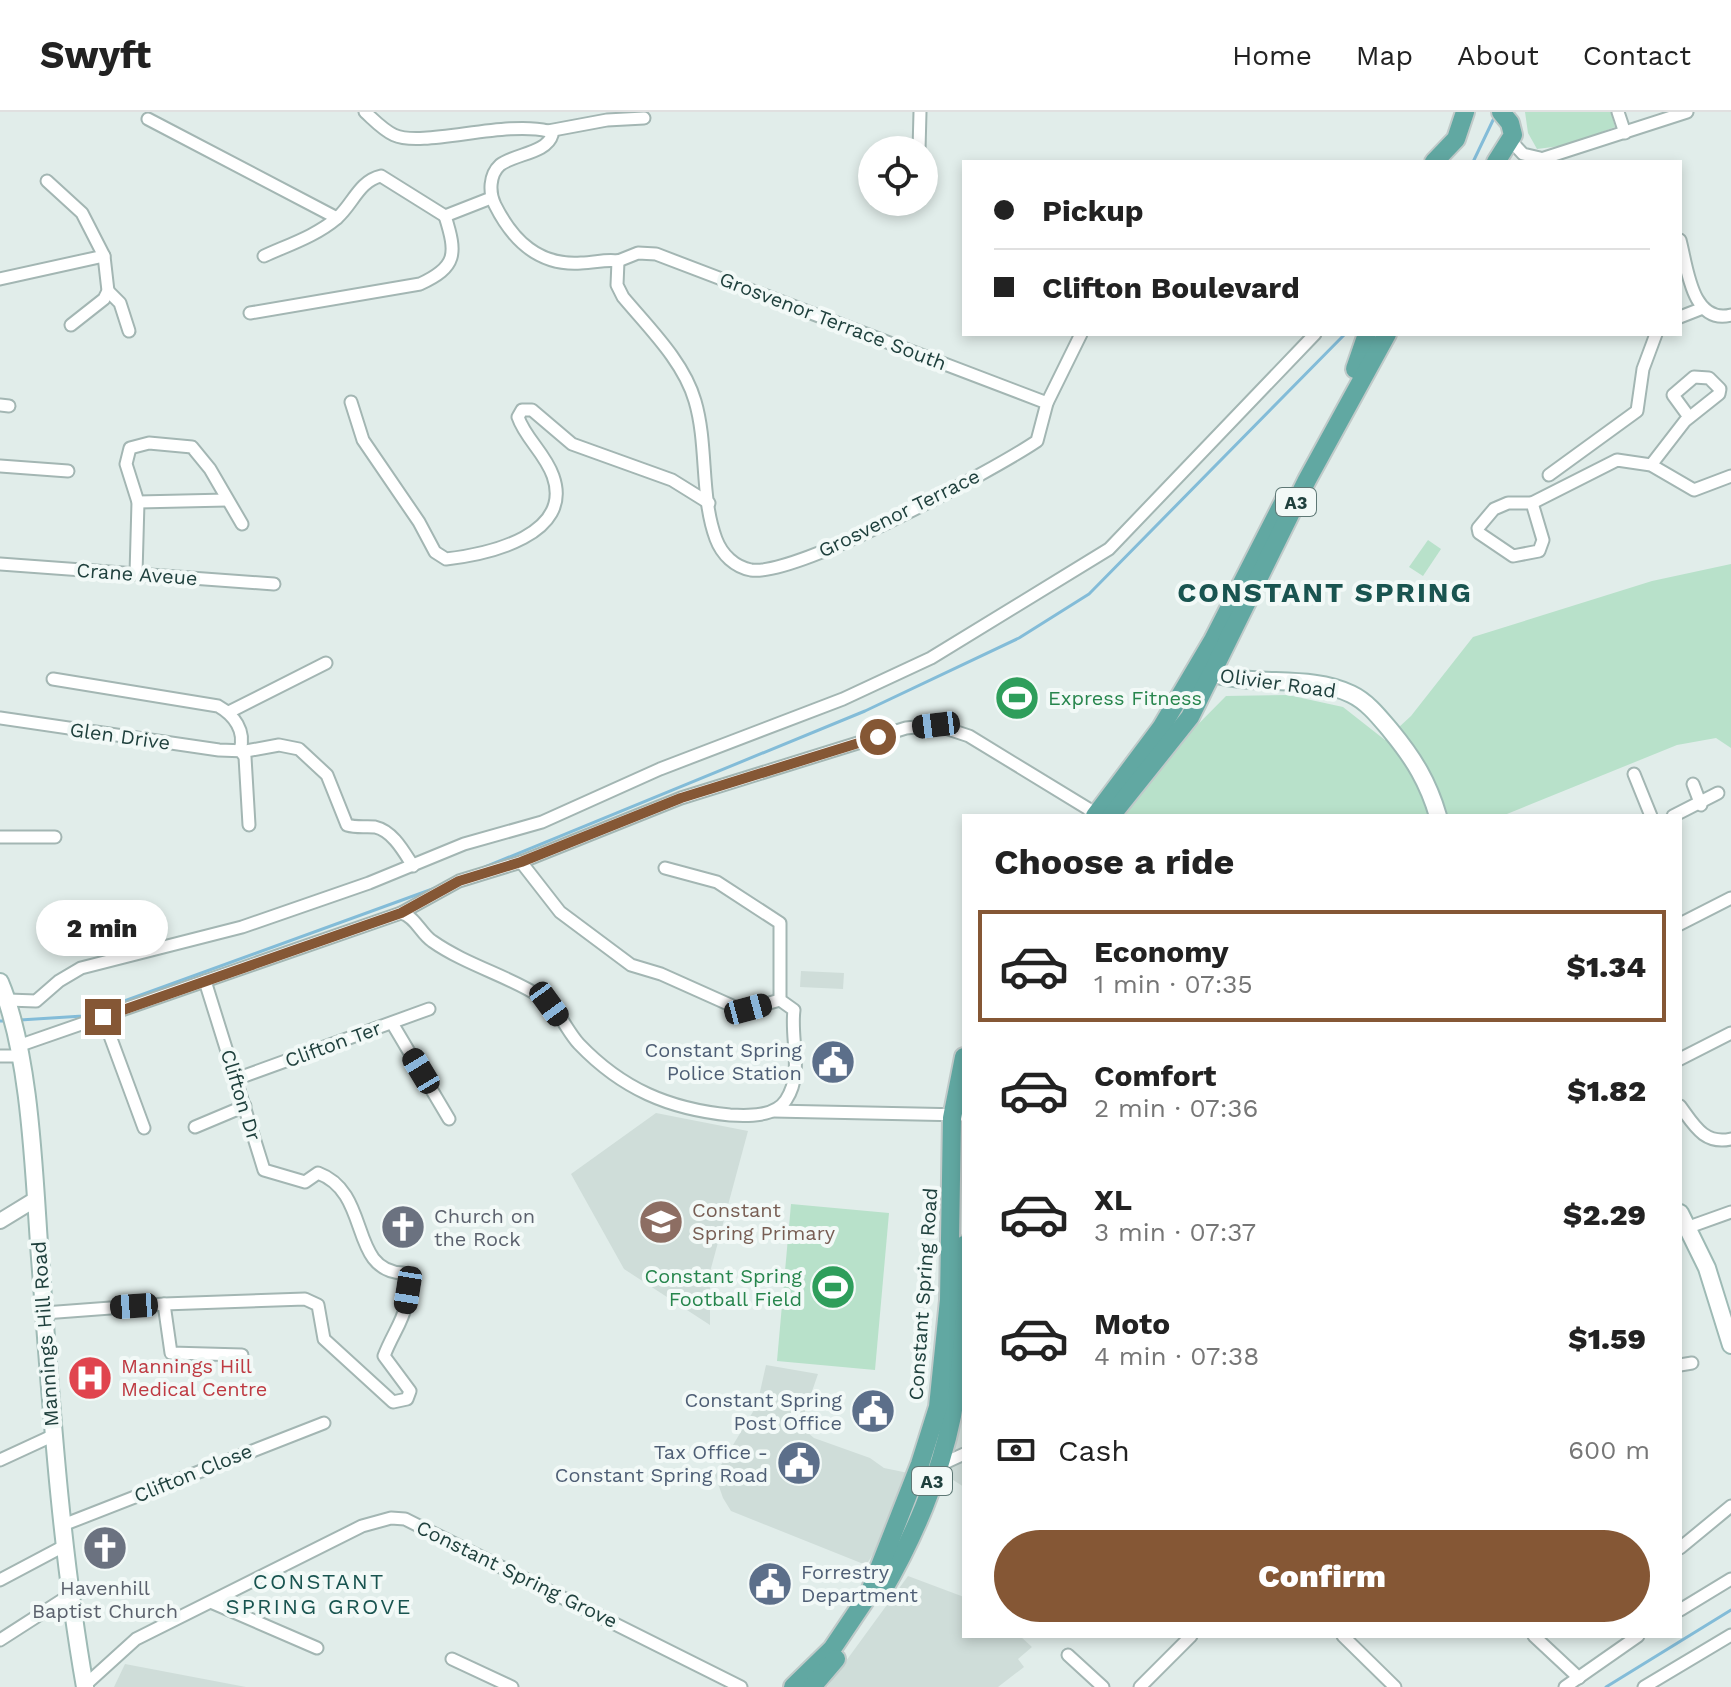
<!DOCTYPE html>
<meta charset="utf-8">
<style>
:root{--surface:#fff;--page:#f2f2f2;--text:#222;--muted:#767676;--line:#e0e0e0;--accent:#855735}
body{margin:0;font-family:"Work Sans",sans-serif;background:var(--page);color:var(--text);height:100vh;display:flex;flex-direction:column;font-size:30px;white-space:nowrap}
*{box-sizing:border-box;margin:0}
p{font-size:26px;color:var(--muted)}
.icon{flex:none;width:44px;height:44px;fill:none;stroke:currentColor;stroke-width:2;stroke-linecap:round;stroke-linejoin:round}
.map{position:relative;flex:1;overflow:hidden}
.sheet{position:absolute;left:962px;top:702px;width:720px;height:824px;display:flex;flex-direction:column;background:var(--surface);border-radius:0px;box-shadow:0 4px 12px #0003}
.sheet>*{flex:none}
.hud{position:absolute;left:962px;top:48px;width:720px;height:176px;border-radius:0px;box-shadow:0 4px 12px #0003;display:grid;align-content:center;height:176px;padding:0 32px;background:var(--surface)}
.tools{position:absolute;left:858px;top:24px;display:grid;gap:16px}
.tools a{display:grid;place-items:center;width:80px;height:80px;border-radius:50%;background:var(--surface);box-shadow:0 4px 12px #0003;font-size:40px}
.end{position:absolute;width:36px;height:36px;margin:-18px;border:10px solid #855735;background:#fff;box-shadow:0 0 0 4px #fff}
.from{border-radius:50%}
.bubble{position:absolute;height:56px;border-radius:28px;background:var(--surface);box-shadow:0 4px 12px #0003;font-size:26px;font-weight:800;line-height:56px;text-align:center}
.car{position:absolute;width:24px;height:48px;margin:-24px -12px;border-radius:10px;box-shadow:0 0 6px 2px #0007;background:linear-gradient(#222 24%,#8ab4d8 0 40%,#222 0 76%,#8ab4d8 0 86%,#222 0)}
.hud b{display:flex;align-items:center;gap:28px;height:76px;font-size:30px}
.hud b+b{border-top:2px solid var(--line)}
.hud i{width:20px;height:20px;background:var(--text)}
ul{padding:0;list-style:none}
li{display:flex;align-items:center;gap:24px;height:112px;margin:0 16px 12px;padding:0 16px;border:4px solid transparent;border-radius:0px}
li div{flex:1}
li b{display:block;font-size:30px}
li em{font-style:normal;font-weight:800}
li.current{border-color:var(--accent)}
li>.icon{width:72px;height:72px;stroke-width:1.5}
h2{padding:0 32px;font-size:36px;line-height:96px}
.pay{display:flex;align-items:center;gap:20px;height:88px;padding:0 32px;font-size:30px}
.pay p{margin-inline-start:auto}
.button{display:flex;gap:16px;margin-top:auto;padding:16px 32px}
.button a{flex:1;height:92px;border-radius:48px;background:var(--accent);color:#fff;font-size:32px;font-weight:800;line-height:92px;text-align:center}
header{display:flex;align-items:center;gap:48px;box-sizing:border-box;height:112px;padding:0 40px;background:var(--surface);border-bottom:2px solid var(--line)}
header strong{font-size:38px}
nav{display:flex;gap:44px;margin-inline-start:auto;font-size:28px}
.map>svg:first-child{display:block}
.built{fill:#cfddd9}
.green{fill:#b8e1ca}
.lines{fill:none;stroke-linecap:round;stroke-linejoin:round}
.stream{stroke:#83bcd8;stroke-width:3}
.minor-casing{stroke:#a3b6b3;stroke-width:15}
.tertiary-casing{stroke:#a3b6b3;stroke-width:18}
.secondary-casing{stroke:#9ebab5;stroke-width:20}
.primary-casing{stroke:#c0cac9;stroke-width:22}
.minor{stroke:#fff;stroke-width:11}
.tertiary{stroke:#fff;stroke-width:14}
.secondary{stroke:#fff;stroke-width:16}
.primary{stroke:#61a8a2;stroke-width:18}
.route{stroke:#855735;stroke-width:10}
.labels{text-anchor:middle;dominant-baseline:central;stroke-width:8;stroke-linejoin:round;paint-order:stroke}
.shield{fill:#f2f9f7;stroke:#5e7875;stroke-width:2}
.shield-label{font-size:18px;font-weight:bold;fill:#1f403d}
.street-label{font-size:20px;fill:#1f403d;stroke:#f2f9f7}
.leisure-label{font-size:20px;fill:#27864d;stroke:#f2f9f7;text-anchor:start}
.service-label{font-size:20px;fill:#4e5e75;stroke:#f2f9f7;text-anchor:end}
.education-label{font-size:20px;fill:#785e54;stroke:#f2f9f7;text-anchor:start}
.worship-label{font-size:20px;fill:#5b616d;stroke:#f2f9f7;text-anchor:start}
.health-label{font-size:20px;fill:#be3a42;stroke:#f2f9f7;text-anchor:start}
.neighbourhood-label{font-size:22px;letter-spacing:2px;fill:#195450;stroke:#f2f9f7}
.district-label{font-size:28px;font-weight:bold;letter-spacing:2px;fill:#195450;stroke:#f2f9f7}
</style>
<header>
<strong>Swyft</strong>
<nav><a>Home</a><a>Map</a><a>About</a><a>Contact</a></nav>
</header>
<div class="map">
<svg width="1731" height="1575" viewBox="0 0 1731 1575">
<rect width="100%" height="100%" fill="#e1edea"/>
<!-- built -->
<g class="built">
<path d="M801,859L844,861L843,877L800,875Z"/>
<path d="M656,1001L748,1019L710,1160V1213L624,1157L571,1062Z"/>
<path d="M766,1253L818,1262L800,1314L814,1326L870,1346L884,1356L918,1363V1374L866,1453L731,1399L723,1386L715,1363L757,1293Z"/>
<path d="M962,1305L964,1306V1375L947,1364Z"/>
<path d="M908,1464L964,1485V1524H1020L1032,1535L1018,1547L1024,1555L998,1575H827Z"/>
<path d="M125,1552L246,1575H114Z"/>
</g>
<!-- green -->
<g class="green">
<path d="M1525,0H1611L1615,15L1568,33L1537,37L1528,21Z"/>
<path d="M1428,428L1441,437L1423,464L1409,455Z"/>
<path d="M1731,452V636L1716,626L1677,633L1502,704H1119L1145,666L1226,584L1288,583L1343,595L1385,628L1411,604L1473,525L1652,469Z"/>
<path d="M791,1092L889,1101L875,1258L777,1249Z"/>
</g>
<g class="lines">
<!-- stream -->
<g class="stream">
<path d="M1473,50L1495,4"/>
<path d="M485,755L865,599L1019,526L1089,482L1345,222"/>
<path d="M20,908L83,904L438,775"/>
<path d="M0,909H9"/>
<path d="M1606,1575L1731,1498"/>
</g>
<!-- minor casing -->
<g class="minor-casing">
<g id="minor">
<path d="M365,0C374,8 383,18 394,23C422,36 505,8 548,19L552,23C547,41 514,42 500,53C489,63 489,81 495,93C513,129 539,154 581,151C595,151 604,147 618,149"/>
<path d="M1618,0L1625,21"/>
<path d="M148,7L337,106"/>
<path d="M548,19L607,8L644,6"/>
<path d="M1511,29L1523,42L1540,46"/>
<path d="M919,38L920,0"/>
<path d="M1532,50L1687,0"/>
<path d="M47,69L82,101L104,144L108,179L104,187L71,213"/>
<path d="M445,104L491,86"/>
<path d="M1680,128C1687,153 1691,213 1731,203"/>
<path d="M264,144C288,133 316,124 337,106C353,92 359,69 381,64L445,104"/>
<path d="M618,149L617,173L623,185C649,216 684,250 695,289C708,333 700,384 716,427C722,443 735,455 751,458C796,465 994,358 1037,329L1047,291L1081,222"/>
<path d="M618,149L638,141L656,142L1047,291"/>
<path d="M0,167L104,144"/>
<path d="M108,179L120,191L129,219"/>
<path d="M250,201L420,172C457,155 457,142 445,104"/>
<path d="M1680,205L1703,196"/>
<path d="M351,290L363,328L419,410L435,440L446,447C489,442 574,423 553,364C545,341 525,326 518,305L522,298H532L572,332L672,368L709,391"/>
<path d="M0,293L9,294"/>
<path d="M1651,353L1685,309L1719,282L1720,277L1709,266L1694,265L1673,283L1689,305"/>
<path d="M0,354L68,359"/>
<path d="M1549,363L1637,299L1643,257L1656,222"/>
<path d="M138,390L227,388"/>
<path d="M1508,391H1532L1543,428L1539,439L1513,444L1479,421L1478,416L1494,397Z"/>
<path d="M1532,391L1617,348L1651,353L1694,378L1731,364"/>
<path d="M0,452L274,472"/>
<path d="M136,462L138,390L126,352L130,336L149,331L192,335L210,357L242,412"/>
<path d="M53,567L218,594C234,603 246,619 240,638"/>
<path d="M229,600L326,551"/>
<path d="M0,606L219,638L246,639L279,633L299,637L327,663L347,713C357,716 366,714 375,715C393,719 404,740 413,754"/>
<path d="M240,638L245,645L249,713"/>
<path d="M1634,662L1651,704"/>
<path d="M1693,672L1701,693"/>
<path d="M1673,704L1718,681"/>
<path d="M0,725H55"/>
<path d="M521,750L560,800L631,853L661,862L737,896L748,897L780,888"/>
<path d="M401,801C415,804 421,822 432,829C466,853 509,864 541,885C558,895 566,918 579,932C622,977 669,997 730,1003C748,1004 775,1005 786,988C804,961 790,927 794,898L780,888V811L717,770L665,756"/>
<path d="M1680,812L1731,786"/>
<path d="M8,888L36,889L59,869L81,856L242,815L369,771L464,732L542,710L660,657L843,587L931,546L1109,437L1315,222"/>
<path d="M103,905L144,1016"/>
<path d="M392,911L449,1007"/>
<path d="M18,934L401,801L459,769L521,750L681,686L906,616L936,613L969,624L1100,704"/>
<path d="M0,944H20"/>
<path d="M1680,947L1731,921"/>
<path d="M236,967L429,897"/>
<path d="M1680,994C1694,1013 1704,1033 1731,1027"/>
<path d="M773,999L964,1003"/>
<path d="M195,1015L245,994"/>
<path d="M1689,1115L1731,1100"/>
<path d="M164,1192L305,1187L318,1193L324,1227L393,1290L407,1287L410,1279L384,1244C396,1212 415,1198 403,1161C348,1159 372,1081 318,1061L305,1070L264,1058L205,869"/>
<path d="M44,1201L164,1192L171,1241L242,1243"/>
<path d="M1680,1253L1692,1251"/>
<path d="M0,1348L52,1324"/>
<path d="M938,1354L964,1342"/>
<path d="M63,1413L324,1311"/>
<path d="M1680,1436L1731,1394"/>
<path d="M0,1468L64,1434"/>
<path d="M213,1491L317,1536"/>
<path d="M1680,1498L1731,1467"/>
<path d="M1343,1524L1395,1575"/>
<path d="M1534,1524L1579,1566"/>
<path d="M0,1528L70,1483"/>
<path d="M1068,1543L1103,1575"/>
<path d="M452,1547L512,1575"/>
<path d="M83,1575L136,1527L362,1414L391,1406L405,1407L741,1575"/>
<path d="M1140,1575L1191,1524"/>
<path d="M1565,1575L1638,1524"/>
<path d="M1644,1575L1731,1523"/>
</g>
</g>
<!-- tertiary casing -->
<g class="tertiary-casing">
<path id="tertiary" d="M0,1109L36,1087"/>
</g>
<!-- secondary casing -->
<g class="secondary-casing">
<g id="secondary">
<path d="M1201,557C1248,578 1305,560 1351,582C1368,590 1380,606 1391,619C1414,647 1428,670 1438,704"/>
<path d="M0,870C31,944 34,1065 40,1146C51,1289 60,1433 85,1575"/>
<path d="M1680,1101L1707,1156L1731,1233"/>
</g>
</g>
<!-- primary casing -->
<g class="primary-casing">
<g id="primary">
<path d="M1434,50L1456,27L1465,0"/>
<path d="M1496,50L1513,23L1510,11L1501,0"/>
<path d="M1355,257L1367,222"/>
<path d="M1095,704L1161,616L1213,528L1284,389"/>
<path d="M1111,704L1190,605L1307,368L1387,222"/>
<path d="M882,1480C913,1427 940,1364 952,1304C962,1248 960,1189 964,1133"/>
<path d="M793,1575L832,1537L869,1482L920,1352L938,1295L949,1188L952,1006L964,945"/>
<path d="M812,1575L836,1547"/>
</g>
</g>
<!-- minor -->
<use href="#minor" class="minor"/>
<!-- tertiary -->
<use href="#tertiary" class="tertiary"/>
<!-- secondary -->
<use href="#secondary" class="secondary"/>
<!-- primary -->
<use href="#primary" class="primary"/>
</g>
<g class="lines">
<!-- route -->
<path class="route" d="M103,905L401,801L459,769L521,750L681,686L878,625"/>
</g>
<!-- icons -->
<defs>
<g id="stadium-disc" transform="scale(2.3)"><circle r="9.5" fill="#2e9e5b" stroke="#f2f9f7"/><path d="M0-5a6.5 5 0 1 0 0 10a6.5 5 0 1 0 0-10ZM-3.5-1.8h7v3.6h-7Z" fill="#fff"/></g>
<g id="civic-disc" transform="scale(2.3)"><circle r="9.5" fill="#5c6f8a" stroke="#f2f9f7"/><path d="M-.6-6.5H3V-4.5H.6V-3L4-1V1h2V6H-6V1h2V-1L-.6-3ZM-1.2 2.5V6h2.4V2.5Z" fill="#fff"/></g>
<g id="school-disc" transform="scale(2.3)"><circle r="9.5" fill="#8d6e63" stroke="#f2f9f7"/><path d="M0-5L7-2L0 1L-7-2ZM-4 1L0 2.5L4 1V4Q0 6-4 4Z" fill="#fff"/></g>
<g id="church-disc" transform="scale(2.3)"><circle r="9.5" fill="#6b7280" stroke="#f2f9f7"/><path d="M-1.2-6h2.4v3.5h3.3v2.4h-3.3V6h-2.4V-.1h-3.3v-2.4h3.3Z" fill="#fff"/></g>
<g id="hospital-disc" transform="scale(2.3)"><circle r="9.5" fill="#e0444e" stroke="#f2f9f7"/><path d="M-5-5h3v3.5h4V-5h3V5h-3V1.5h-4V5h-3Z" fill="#fff"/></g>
</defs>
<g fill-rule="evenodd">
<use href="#stadium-disc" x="1017" y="586"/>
<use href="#civic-disc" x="833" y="950"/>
<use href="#school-disc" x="661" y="1110"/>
<use href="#church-disc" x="403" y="1115"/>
<use href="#stadium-disc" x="833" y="1175"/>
<use href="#hospital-disc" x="90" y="1266"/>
<use href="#civic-disc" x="873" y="1299"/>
<use href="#civic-disc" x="799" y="1351"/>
<use href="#church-disc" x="105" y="1436"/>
<use href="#civic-disc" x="770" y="1472"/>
</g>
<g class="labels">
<!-- shield labels -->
<g class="shield">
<rect x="1276" y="376" width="40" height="28" rx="6"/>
<rect x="912" y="1355" width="40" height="28" rx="6"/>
</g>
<g class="shield-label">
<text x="1296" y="390">A3</text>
<text x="932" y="1369">A3</text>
</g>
<!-- street labels -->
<g class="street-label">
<text transform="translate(833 209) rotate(21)">Grosvenor Terrace South</text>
<text transform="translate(899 401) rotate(-26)">Grosvenor Terrace</text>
<text transform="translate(137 462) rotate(4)">Crane Aveue</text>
<text transform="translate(1278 571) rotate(8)">Olivier Road</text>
<text transform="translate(120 624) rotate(8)">Glen Drive</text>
<text transform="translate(333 932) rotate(-20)">Clifton Ter</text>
<text transform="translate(241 983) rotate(73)">Clifton Dr</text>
<text transform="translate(923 1182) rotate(-86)">Constant Spring Road</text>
<text transform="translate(45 1222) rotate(-94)">Mannings Hill Road</text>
<text transform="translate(193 1361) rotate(-22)">Clifton Close</text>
<text transform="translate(517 1462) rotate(26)">Constant Spring Grove</text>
</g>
<!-- leisure labels -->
<g class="leisure-label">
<text x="1048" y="586">Express Fitness</text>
<text x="802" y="1164" text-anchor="end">Constant Spring<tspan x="802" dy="23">Football Field</tspan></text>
</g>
<!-- service labels -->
<g class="service-label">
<text x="802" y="938">Constant Spring<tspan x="802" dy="23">Police Station</tspan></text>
<text x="842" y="1288">Constant Spring<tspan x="842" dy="23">Post Office</tspan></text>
<text x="768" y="1340">Tax Office -<tspan x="768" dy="23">Constant Spring Road</tspan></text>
<text x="801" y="1460" text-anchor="start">Forrestry<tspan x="801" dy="23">Department</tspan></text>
</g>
<!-- education labels -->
<g class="education-label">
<text x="692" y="1098">Constant<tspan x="692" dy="23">Spring Primary</tspan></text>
</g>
<!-- worship labels -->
<g class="worship-label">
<text x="434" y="1104">Church on<tspan x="434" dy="23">the Rock</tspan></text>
<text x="105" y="1476" text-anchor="middle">Havenhill<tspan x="105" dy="23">Baptist Church</tspan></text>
</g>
<!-- health labels -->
<g class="health-label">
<text x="121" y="1254">Mannings Hill<tspan x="121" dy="23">Medical Centre</tspan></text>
</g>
<!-- neighbourhood labels -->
<g class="neighbourhood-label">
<text x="319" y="1469">CONSTANT<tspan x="319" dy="25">SPRING GROVE</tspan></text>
</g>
<!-- district labels -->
<g class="district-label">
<text x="1325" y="480">CONSTANT SPRING</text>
</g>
</g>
</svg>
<div class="tools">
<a><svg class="icon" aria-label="locate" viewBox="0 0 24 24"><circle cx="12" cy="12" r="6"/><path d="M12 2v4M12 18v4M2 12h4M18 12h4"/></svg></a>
</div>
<i class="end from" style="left:878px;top:625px"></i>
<i class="end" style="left:103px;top:905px"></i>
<div class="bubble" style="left:36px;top:788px;width:132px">2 min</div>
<i class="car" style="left:936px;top:613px;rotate:263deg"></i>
<i class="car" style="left:549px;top:892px;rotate:144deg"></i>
<i class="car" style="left:748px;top:897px;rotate:75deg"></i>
<i class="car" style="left:421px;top:959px;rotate:329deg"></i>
<i class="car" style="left:408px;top:1178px;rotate:189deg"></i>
<i class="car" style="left:134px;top:1194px;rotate:266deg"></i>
<div class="hud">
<b><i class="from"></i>Pickup</b>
<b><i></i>Clifton Boulevard</b>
</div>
<section class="sheet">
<h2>Choose a ride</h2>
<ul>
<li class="current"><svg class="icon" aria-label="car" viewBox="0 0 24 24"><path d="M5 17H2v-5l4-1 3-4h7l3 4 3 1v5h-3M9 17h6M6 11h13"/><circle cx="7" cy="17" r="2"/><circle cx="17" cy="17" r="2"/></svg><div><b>Economy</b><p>1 min · 07:35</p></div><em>$1.34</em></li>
<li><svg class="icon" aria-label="car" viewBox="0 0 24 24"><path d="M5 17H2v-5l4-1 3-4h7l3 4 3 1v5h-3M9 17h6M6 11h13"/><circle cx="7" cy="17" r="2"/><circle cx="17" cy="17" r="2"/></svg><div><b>Comfort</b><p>2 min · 07:36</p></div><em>$1.82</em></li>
<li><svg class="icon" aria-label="car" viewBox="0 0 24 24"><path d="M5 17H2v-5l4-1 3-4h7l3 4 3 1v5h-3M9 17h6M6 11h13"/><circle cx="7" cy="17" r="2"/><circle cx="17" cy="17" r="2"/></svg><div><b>XL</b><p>3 min · 07:37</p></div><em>$2.29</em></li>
<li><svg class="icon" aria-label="car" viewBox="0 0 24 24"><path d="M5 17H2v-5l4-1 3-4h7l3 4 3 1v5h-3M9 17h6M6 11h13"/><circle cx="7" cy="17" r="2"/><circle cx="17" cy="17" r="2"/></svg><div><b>Moto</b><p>4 min · 07:38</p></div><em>$1.59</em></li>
</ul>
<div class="pay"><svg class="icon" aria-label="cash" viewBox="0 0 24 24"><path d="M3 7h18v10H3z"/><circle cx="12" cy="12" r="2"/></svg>Cash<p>600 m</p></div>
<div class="button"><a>Confirm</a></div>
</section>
</div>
